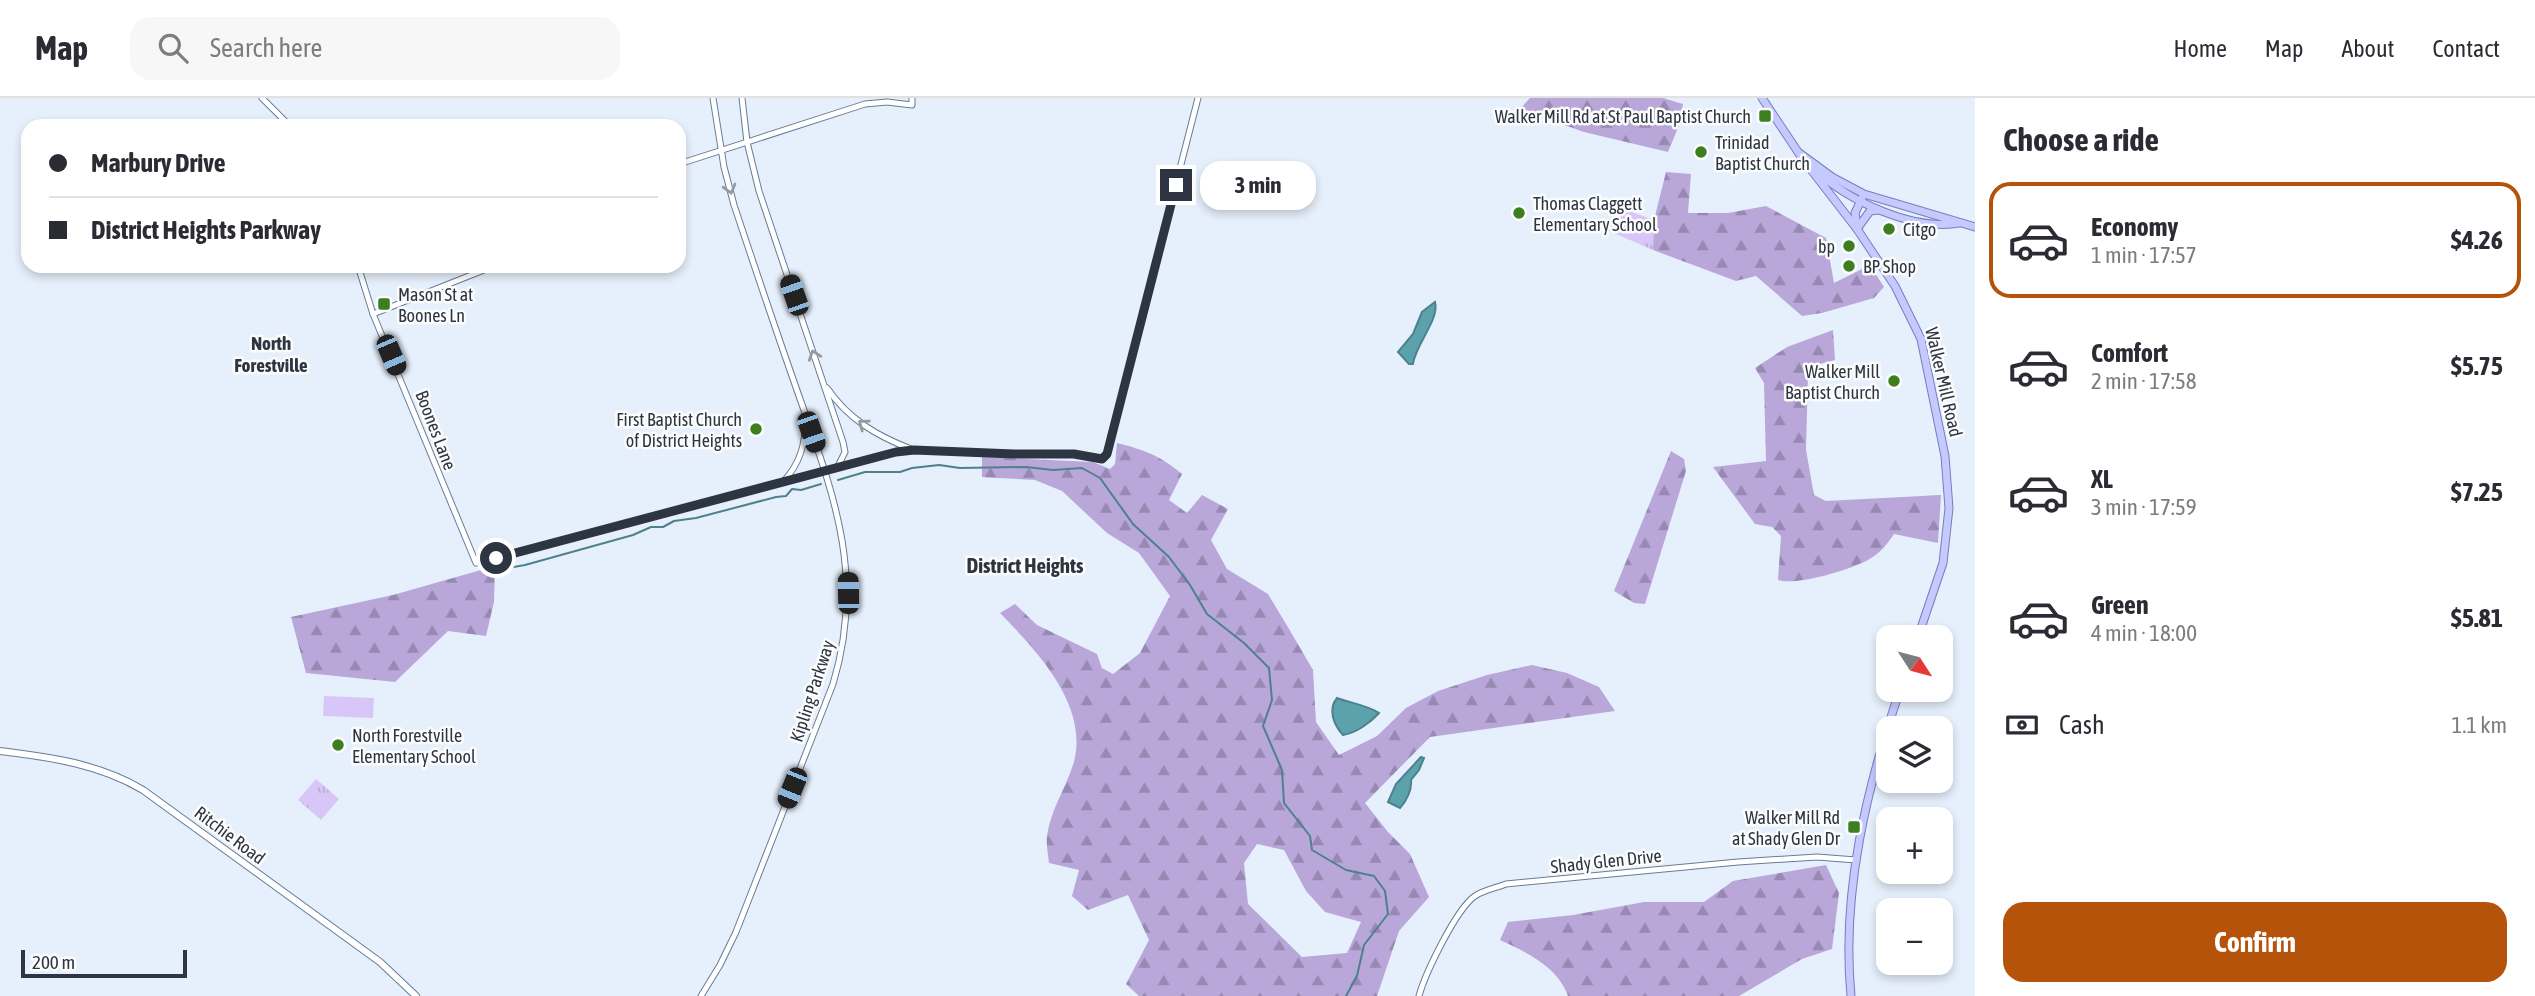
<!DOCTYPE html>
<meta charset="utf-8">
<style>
:root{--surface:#fff;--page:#f7f7f7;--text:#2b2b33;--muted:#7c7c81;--line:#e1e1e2;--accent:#b45309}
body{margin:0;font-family:"Asap Condensed",sans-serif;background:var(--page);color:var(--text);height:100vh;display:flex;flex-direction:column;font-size:26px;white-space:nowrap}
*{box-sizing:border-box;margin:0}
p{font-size:23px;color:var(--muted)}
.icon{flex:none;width:38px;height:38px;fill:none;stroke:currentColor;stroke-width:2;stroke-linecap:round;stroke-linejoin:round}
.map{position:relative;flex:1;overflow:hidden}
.side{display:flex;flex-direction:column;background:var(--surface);width:560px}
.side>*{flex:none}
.hud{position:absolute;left:21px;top:21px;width:665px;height:154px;border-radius:21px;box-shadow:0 4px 10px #0003;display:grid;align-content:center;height:154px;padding:0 28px;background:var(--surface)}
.needle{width:46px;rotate:126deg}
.fabs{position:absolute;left:1876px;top:527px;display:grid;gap:14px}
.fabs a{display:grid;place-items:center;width:77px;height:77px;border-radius:14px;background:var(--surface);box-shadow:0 4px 10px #0003;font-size:35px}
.scale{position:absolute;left:21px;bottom:18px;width:166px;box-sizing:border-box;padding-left:7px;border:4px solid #2c3541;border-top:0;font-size:19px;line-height:24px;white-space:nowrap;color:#2c3541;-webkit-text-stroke:5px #fcfcfc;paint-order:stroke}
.end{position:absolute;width:32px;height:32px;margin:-16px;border:9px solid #2c3541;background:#fff;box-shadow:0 0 0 4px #fff}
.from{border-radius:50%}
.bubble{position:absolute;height:49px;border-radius:21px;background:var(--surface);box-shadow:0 4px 10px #0003;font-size:23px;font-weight:700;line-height:49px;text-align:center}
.car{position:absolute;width:21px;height:42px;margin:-21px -10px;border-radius:9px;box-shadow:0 0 5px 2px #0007;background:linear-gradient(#222 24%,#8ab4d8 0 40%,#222 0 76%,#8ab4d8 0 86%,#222 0)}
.hud b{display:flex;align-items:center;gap:24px;height:66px;font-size:26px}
.hud b+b{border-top:2px solid var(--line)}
.hud i{width:18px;height:18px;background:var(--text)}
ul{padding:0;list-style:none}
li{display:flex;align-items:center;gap:21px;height:116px;margin:0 14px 10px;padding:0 14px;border:4px solid transparent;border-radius:21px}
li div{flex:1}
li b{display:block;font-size:26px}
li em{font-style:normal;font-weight:700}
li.on{border-color:var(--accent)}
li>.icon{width:63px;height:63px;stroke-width:1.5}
h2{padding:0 28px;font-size:32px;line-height:84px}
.pay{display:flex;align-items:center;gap:18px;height:77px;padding:0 28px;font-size:26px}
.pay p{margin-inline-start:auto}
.action{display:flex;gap:14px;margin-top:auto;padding:14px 28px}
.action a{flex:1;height:80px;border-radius:21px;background:var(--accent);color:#fff;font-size:28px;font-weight:700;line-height:80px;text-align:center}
header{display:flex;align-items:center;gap:42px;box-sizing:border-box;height:98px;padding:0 35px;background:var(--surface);border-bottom:2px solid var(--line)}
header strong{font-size:33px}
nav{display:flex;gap:38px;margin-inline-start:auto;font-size:24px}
.search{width:490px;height:63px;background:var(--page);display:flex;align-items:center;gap:18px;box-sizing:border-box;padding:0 24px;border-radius:21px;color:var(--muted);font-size:26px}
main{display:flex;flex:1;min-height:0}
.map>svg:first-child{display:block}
.grass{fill:url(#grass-tufts)}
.forest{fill:url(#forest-firs);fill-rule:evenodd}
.garden{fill:#d8c6f8}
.water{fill:#5ba2ad;stroke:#4d818d;stroke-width:2}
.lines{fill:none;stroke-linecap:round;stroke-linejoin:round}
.stream{stroke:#4d818d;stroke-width:2}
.tertiary-casing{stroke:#667c97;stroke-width:7}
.secondary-casing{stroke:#667c97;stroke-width:8}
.primary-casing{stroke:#757ebc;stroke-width:9}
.tertiary{stroke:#fff;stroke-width:5}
.secondary{stroke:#fff;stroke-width:6}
.primary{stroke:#c4cafe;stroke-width:7}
.oneway{stroke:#969aa0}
.route{stroke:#2c3541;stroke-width:9}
.poi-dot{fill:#3d7f20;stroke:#fcfcfc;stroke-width:2.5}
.labels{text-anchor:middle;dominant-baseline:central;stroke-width:5;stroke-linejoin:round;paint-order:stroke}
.poi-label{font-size:18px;fill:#2c3541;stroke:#fcfcfc;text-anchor:start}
.street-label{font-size:18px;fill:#2c3541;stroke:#fcfcfc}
.neighbourhood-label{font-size:19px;font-weight:bold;fill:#2c3541;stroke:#fcfcfc}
.quarter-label{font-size:21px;font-weight:bold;fill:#2c3541;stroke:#fcfcfc}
</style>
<header>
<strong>Map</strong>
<div class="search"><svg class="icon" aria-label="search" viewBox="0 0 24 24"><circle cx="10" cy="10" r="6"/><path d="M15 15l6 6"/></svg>Search here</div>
<nav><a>Home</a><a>Map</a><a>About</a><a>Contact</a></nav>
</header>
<main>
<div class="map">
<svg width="1975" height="898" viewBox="0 0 1975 898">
<defs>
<pattern id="grass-tufts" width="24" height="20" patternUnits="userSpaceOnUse" patternTransform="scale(1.75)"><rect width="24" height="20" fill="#d8c6f8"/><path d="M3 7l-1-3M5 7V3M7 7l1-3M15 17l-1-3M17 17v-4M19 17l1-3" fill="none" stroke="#baabd6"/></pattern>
<pattern id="forest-firs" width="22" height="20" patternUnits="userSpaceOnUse" patternTransform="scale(1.75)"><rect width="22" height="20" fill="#b9a7d9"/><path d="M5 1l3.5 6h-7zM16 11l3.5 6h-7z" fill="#9789b2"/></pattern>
</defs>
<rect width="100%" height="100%" fill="#e6f0fc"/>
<!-- grass -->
<g class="grass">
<path d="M1618,109L1654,122L1653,152L1607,132Z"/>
<path d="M316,681L339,701L321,722L298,702Z"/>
</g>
<!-- forest -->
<g class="forest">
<path d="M1530,0H1663L1683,6L1680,25L1668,54L1584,34L1520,11Z"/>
<path d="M1666,74L1691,76L1688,115H1728L1766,108L1826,140L1834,185L1870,167L1884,189L1874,200L1822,215L1802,218L1756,178L1736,183L1653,152L1654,122Z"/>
<path d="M1833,232L1835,262L1816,267L1808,276L1806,352L1814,397L1826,403L1941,397L1938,445L1894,436C1887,447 1879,456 1868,462C1849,472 1797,488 1778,482L1781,438L1772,429L1755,426L1713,369L1766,363L1764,285L1755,270L1787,249Z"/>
<path d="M1117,345C1145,352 1159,357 1182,376L1169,402L1187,415L1202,397L1228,411L1211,442L1227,471L1268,496L1292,536L1313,572L1316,624L1339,657L1377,638L1406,610L1438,593L1487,577L1532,567L1567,575L1599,589L1615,613L1430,639L1365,705L1388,734L1410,756L1429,799L1399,833L1377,898H1139L1126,886L1149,842L1128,797L1088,812L1072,798L1079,772L1049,765C1048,756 1046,746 1047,738C1050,714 1065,691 1073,667C1091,609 1037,553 1000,515L1015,506L1037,527L1097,556L1102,570L1113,576L1140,555L1170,498L1139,455L1107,435L1062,393L1035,382L982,379V359L1093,364L1110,371L1115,366ZM1257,746L1284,752L1306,793L1325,814L1361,824L1347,855L1302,859L1248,806L1244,765Z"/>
<path d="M1671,353L1684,361L1686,373L1645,506L1634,505L1614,493Z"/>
<path d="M495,468L494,504L486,538L448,533L395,584L306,575L291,519L393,497Z"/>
<path d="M1826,767L1839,795L1832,851L1802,861L1739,898H1568C1558,869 1526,854 1500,842L1508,824L1573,817L1644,804H1704L1733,783Z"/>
</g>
<!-- garden -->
<path class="garden" d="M324,598L374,600L373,620L323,618Z"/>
<!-- water -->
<g class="water">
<path d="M1435,204C1440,221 1415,247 1413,266H1409L1398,254L1413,236L1422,214Z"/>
<path d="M1337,600C1350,605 1367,607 1379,615C1370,625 1356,635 1343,637C1333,626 1328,611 1337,600Z"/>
<path d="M1421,659L1424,660L1419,672L1411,682C1412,691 1407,703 1400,710L1388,704L1396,686Z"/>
</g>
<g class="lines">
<!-- stream -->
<g class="stream">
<path d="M838,382L865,374H900L912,370L939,367L960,370L1026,369L1053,372L1082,370L1100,380L1133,426L1169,459L1190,487L1207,516L1244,545L1269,570L1272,602L1263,628L1282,672L1284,705L1310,738L1312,752L1346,772L1374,778L1385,793L1388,816L1364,847L1357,878L1346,898"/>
<path d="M502,471L525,467L633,437L651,429H663L674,423L696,420L776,399L786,398L792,391L801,392L821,386"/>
</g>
<!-- tertiary casing -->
<g class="tertiary-casing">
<g id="tertiary">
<path d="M262,0L290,28"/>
<path d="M742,0L747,44L759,93L843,344L845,354L838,368"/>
<path d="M679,66L865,6L887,4L912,7V0"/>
<path d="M358,168L373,216L476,465L896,354L914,352L1014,356H1074L1102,361L1107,356L1111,340L1198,0"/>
<path d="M373,216L494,168"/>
<path d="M827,290C848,321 877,338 911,351"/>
<path d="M784,383C800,365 806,346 805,322"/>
<path d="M701,898L720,867L736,834L833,586C868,471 829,385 792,278C772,221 753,164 734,107L724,69L713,0"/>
<path d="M1419,898C1425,876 1456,811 1475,798C1484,792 1496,790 1506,786L1738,764L1817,759L1856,762"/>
</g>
</g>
<!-- secondary casing -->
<g class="secondary-casing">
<path id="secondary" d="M0,653C50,659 100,666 143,692L380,864L416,898"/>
</g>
<!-- primary casing -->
<g class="primary-casing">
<g id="primary">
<path d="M1762,0L1802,60L1857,131L1895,188L1921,241L1945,358L1949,410L1943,465L1918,539"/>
<path d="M1798,54L1832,79L1864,96L1975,129"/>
<path d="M1815,72C1849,103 1912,133 1959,125"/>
<path d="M1857,128L1855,115L1862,100"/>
<path d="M1857,131L1870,113L1879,112"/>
<path d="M1851,898C1841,795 1867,688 1900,592"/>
</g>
</g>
<!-- tertiary -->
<use href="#tertiary" class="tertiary"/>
<!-- secondary -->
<use href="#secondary" class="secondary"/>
<!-- primary -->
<use href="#primary" class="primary"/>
</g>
<!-- one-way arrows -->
<defs><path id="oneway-chevron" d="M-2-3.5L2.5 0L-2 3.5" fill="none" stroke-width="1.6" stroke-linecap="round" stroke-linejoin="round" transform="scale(1.75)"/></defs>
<g class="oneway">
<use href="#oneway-chevron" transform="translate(730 91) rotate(75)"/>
<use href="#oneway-chevron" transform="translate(814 257) rotate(-109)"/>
<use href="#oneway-chevron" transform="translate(863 326) rotate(-144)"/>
</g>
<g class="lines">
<!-- route -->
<path class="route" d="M496,460L896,354L914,352L1014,356H1074L1102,361L1107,356L1176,87"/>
</g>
<!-- markers -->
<g class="poi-dot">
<rect x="1758" y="11" width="14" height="14" rx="3.5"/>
<circle cx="1701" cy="54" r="7"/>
<circle cx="1519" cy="115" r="7"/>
<circle cx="1889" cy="131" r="7"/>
<circle cx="1849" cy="148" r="7"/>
<circle cx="1849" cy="168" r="7"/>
<rect x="377" y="199" width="14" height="14" rx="3.5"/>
<circle cx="1894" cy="283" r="7"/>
<circle cx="756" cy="331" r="7"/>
<circle cx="338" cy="647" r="7"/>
<rect x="1847" y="722" width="14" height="14" rx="3.5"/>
</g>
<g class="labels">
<!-- poi labels -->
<g class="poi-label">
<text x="1751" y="18" text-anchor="end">Walker Mill Rd at St Paul Baptist Church</text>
<text x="1715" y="44">Trinidad<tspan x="1715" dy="21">Baptist Church</tspan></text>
<text x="1533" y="105">Thomas Claggett<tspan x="1533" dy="21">Elementary School</tspan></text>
<text x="1903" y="131">Citgo</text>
<text x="1835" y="148" text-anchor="end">bp</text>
<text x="1863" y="168">BP Shop</text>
<text x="398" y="196">Mason St at<tspan x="398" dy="21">Boones Ln</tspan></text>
<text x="1880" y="273" text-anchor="end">Walker Mill<tspan x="1880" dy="21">Baptist Church</tspan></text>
<text x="742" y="321" text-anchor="end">First Baptist Church<tspan x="742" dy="21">of District Heights</tspan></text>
<text x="352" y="637">North Forestville<tspan x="352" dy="21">Elementary School</tspan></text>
<text x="1840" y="719" text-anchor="end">Walker Mill Rd<tspan x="1840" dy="21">at Shady Glen Dr</tspan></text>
</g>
<!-- street labels -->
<g class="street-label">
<text transform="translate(1944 284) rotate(77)">Walker Mill Road</text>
<text transform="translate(436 332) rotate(69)">Boones Lane</text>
<text transform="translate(812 593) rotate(-72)">Kipling Parkway</text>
<text transform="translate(230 737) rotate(37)">Ritchie Road</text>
<text transform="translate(1606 763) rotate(-6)">Shady Glen Drive</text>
</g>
<!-- neighbourhood labels -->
<g class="neighbourhood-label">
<text x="271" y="245">North<tspan x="271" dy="22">Forestville</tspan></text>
</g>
<!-- quarter labels -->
<g class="quarter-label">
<text x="1025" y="467">District Heights</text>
</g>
</g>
</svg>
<div class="fabs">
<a><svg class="needle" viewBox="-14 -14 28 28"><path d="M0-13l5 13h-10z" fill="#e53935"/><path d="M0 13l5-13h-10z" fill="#7c7c81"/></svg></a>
<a><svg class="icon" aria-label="layers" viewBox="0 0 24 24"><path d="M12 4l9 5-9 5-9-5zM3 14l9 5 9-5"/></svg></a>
<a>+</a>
<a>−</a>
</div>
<div class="scale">200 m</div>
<i class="end from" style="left:496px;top:460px"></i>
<i class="end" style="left:1176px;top:87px"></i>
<div class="bubble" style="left:1200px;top:63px;width:116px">3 min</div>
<i class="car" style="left:794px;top:197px;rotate:341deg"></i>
<i class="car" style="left:391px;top:257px;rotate:157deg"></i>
<i class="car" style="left:811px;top:334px;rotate:161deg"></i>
<i class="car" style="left:848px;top:495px;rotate:359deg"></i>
<i class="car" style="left:792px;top:690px;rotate:202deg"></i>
<div class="hud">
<b><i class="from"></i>Marbury Drive</b>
<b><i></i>District Heights Parkway</b>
</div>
</div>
<section class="side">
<h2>Choose a ride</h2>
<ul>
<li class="on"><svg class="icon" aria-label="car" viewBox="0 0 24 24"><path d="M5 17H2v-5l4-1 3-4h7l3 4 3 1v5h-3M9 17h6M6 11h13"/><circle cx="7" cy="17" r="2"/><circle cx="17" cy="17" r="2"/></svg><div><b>Economy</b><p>1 min · 17:57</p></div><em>$4.26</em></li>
<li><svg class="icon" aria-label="car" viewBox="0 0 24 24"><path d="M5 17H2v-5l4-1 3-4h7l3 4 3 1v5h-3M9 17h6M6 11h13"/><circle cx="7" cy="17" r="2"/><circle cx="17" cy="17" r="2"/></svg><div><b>Comfort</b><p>2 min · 17:58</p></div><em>$5.75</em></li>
<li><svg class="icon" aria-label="car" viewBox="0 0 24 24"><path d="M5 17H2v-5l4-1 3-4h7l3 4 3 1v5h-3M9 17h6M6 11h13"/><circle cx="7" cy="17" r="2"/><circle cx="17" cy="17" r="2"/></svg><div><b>XL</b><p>3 min · 17:59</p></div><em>$7.25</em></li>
<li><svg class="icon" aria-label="car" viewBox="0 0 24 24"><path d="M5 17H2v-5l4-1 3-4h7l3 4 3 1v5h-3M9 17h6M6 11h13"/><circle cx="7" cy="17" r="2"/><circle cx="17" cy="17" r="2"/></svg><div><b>Green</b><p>4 min · 18:00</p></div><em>$5.81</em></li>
</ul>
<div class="pay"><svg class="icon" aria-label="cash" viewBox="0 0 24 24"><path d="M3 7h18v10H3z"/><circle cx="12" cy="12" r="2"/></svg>Cash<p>1.1 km</p></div>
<div class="action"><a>Confirm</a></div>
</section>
</main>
